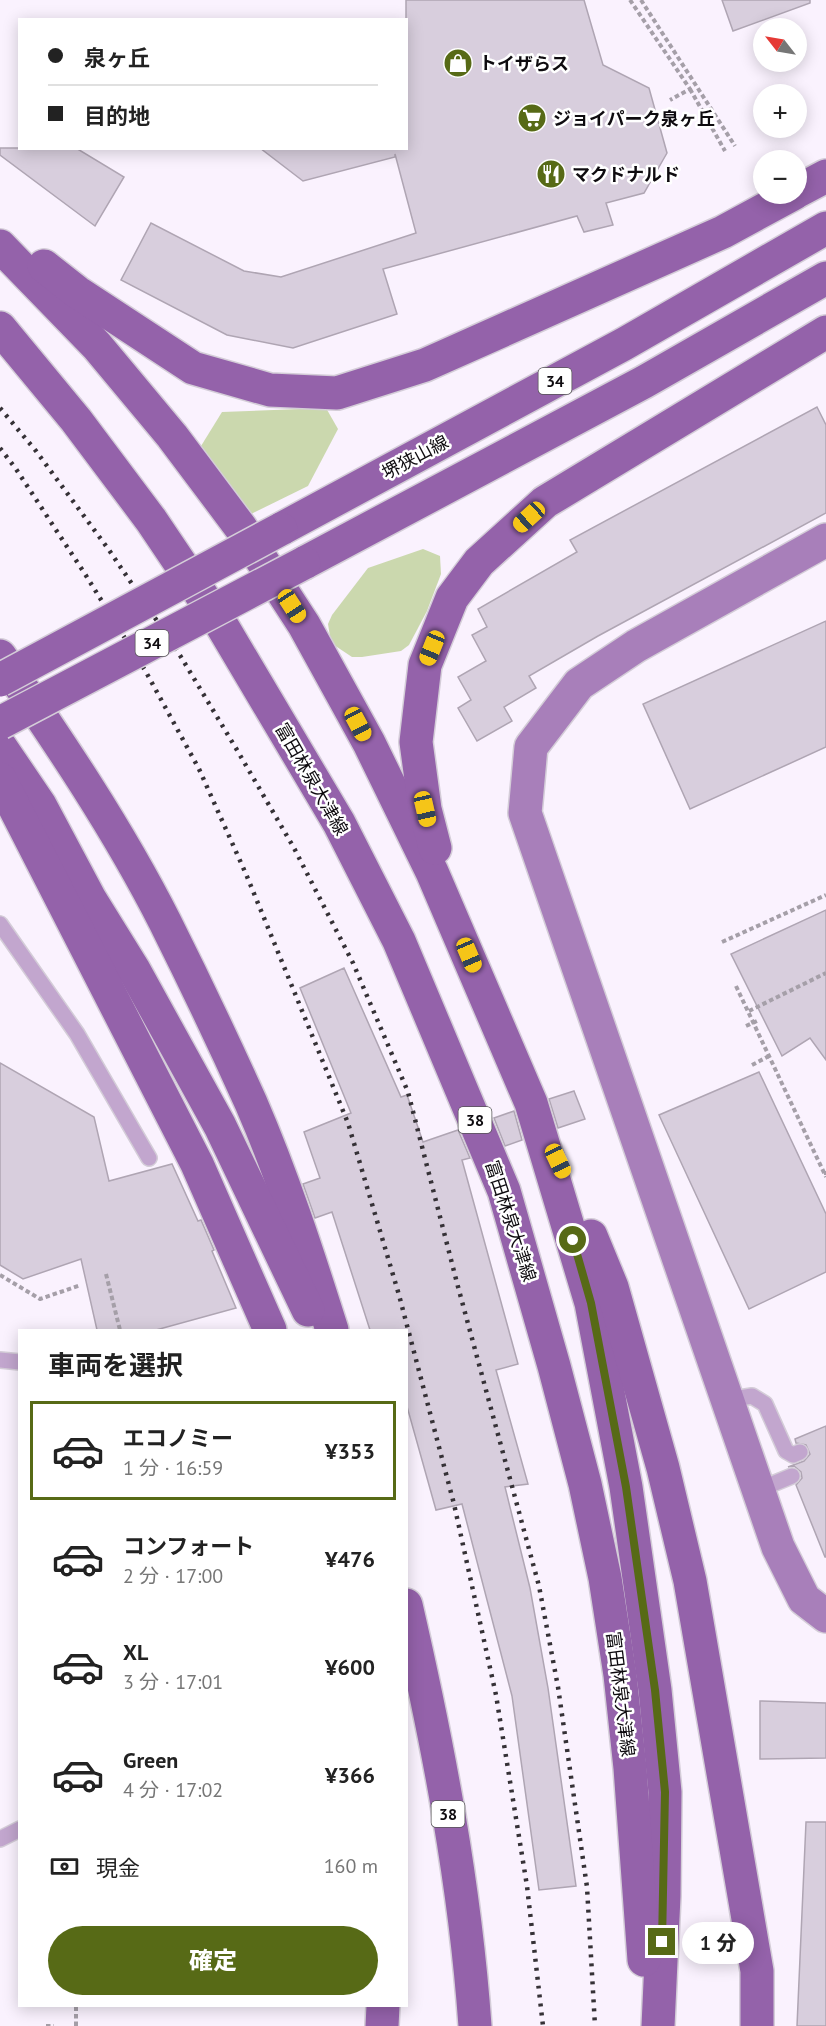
<!DOCTYPE html>
<html lang="ja">
<meta charset="utf-8">
<style>
:root{--surface:#fff;--page:#f2f2f2;--text:#222;--muted:#767676;--line:#e0e0e0;--accent:#576a16}
body{margin:0;font-family:"PT Sans","Noto Sans JP",sans-serif;background:var(--page);color:var(--text);height:100vh;display:flex;flex-direction:column;font-size:22px;white-space:nowrap}
*{box-sizing:border-box;margin:0}
p{font-size:20px;color:var(--muted)}
.icon{flex:none;width:33px;height:33px;fill:none;stroke:currentColor;stroke-width:2;stroke-linecap:round;stroke-linejoin:round}
.map{position:relative;flex:1;overflow:hidden}
.details{position:absolute;left:18px;top:1329px;width:390px;height:678px;display:flex;flex-direction:column;background:var(--surface);border-radius:0px;box-shadow:0 3px 15px #0003}
.details>*{flex:none}
.banner{position:absolute;left:18px;top:18px;width:390px;height:132px;border-radius:0px;box-shadow:0 3px 15px #0003;display:grid;align-content:center;height:132px;padding:0 30px;background:var(--surface)}
.needle{width:39px;rotate:301deg}
.controls{position:absolute;left:753px;top:18px;display:grid;gap:12px}
.controls a{display:grid;place-items:center;width:54px;height:54px;border-radius:50%;background:var(--surface);box-shadow:0 3px 15px #0003;font-size:30px}
.end{position:absolute;width:27px;height:27px;margin:-14px;border:8px solid #576a16;background:#fff;box-shadow:0 0 0 3px #fff}
.from{border-radius:50%}
.bubble{position:absolute;height:42px;border-radius:21px;background:var(--surface);box-shadow:0 3px 15px #0003;font-size:20px;font-weight:800;line-height:42px;text-align:center}
.car{position:absolute;width:18px;height:36px;margin:-18px -9px;border-radius:8px;box-shadow:0 0 4px 2px #0007;background:linear-gradient(#f5c518 24%,#345 0 40%,#f5c518 0 76%,#345 0 86%,#f5c518 0)}
.banner b{display:flex;align-items:center;gap:21px;height:57px;font-size:22px}
.banner b+b{border-top:2px solid var(--line)}
.banner i{width:15px;height:15px;background:var(--text)}
ul{padding:0;list-style:none}
li{display:flex;align-items:center;gap:18px;height:99px;margin:0 12px 9px;padding:0 18px;border:3px solid transparent;border-radius:0px}
li div{flex:1}
li b{display:block;font-size:22px}
li em{font-style:normal;font-weight:800}
li.active{border-color:var(--accent)}
li>.icon{width:54px;height:54px;stroke-width:1.5}
h2{padding:0 30px;font-size:27px;line-height:72px}
.pay{display:flex;align-items:center;gap:15px;height:66px;padding:0 30px;font-size:22px}
.pay p{margin-inline-start:auto}
.action{display:flex;gap:12px;margin-top:auto;padding:12px 30px}
.action a{flex:1;height:69px;border-radius:36px;background:var(--accent);color:#fff;font-size:24px;font-weight:800;line-height:69px;text-align:center}
.map>svg:first-child{display:block}
.green{fill:#cbd8ae}
.building{fill:#d8cedd;stroke:#afa5b3;stroke-width:1.5}
.lines{fill:none;stroke-linecap:round;stroke-linejoin:round}
.lane-casing{stroke:#d4cdd8;stroke-width:18}
.secondary-casing{stroke:#d4cdd8;stroke-width:36}
.primary-casing{stroke:#d4cdd8;stroke-width:36}
.path{stroke:#a59fa8;stroke-width:4;stroke-dasharray:4.5 3;stroke-linecap:butt}
.lane{stroke:#c2a6ce;stroke-width:15}
.secondary{stroke:#a87fba;stroke-width:33}
.primary{stroke:#9462aa;stroke-width:33}
.rail{stroke:#353136;stroke-width:4.5;stroke-dasharray:3 6;stroke-linecap:butt}
.primary-bridge-casing{stroke:#d4cdd8;stroke-width:36;stroke-linecap:butt}
.path-bridge{stroke:#a59fa8;stroke-width:4;stroke-dasharray:4.5 3;stroke-linecap:butt}
.primary-bridge{stroke:#9462aa;stroke-width:33}
.route{stroke:#576a16;stroke-width:8}
.labels{text-anchor:middle;dominant-baseline:central;stroke-width:5;stroke-linejoin:round;paint-order:stroke}
.shield{fill:#fff;stroke:#565457;stroke-width:1.5}
.shield-label{font-size:16px;font-weight:bold;fill:#0e0b0f}
.poi-label{font-size:18px;font-weight:bold;fill:#0e0b0f;stroke:#fff;text-anchor:start}
.street-label{font-size:18px;fill:#0e0b0f;stroke:#fff}
</style>
<div class="map">
<svg width="826" height="2026" viewBox="0 0 826 2026">
<rect width="100%" height="100%" fill="#faf2fe"/>
<!-- green -->
<g class="green">
<path d="M326,408L338,429L308,486L249,515L201,446L222,412Z"/>
<path d="M423,549L440,556L441,574L427,611L409,645L401,651L362,657H352L331,643L328,624L332,615L368,568Z"/>
</g>
<!-- building -->
<g class="building">
<path d="M406,0H584L603,65L649,88L667,153L644,193L606,203L613,225L584,232L577,216L383,269L397,314L293,348L227,335L121,280L151,223L244,271L281,277L416,233L395,154V157L303,181L260,148H406Z"/>
<path d="M722,0H810V3L733,31Z"/>
<path d="M0,148H76L124,177L95,226L0,155Z"/>
<path d="M817,407L826,425V513L598,636L529,676L536,688L504,707L512,721L477,741L458,708L471,700L458,677L486,661L472,635L487,627L478,609L577,552L570,540Z"/>
<path d="M826,621V747L690,809L643,704Z"/>
<path d="M826,910V1060L810,1038L782,1056L731,954Z"/>
<path d="M344,968L401,1097L407,1095L423,1142L458,1130L470,1158L462,1160L518,1364L496,1370L528,1484L505,1487L530,1588L548,1688L576,1886L539,1890L512,1696L462,1504L436,1510L406,1403V1330H370L332,1212L315,1218L303,1184L320,1178L304,1132L351,1113L300,988Z"/>
<path d="M0,1063L94,1117L109,1181L172,1164L198,1221L201,1220L214,1250L212,1251L236,1308L156,1330H97L81,1259L23,1279L0,1265Z"/>
<path d="M759,1072L826,1214V1272L749,1309L659,1115Z"/>
<path d="M574,1091L585,1119L558,1128L549,1099Z"/>
<path d="M514,1111L522,1140L505,1146L494,1118Z"/>
<path d="M826,1426V1557H825L796,1485L802,1478L801,1472L794,1466L788,1467L804,1461L810,1454L806,1445L796,1443L795,1439Z"/>
<path d="M760,1701L826,1703V1758L760,1759Z"/>
<path d="M806,1822H826V2026H797Z"/>
</g>
<g class="lines">
<!-- lane casing -->
<g class="lane-casing">
<g id="lane">
<path d="M0,924L77,1034L149,1158"/>
<path d="M0,1360L20,1362"/>
<path d="M727,1400L752,1396L765,1404L786,1451L793,1455L800,1452"/>
<path d="M758,1490L792,1476"/>
<path d="M0,1839L20,1829"/>
</g>
</g>
<!-- secondary casing -->
<g class="secondary-casing">
<path id="secondary" d="M826,540L636,646L579,684L531,747L525,813L778,1547L804,1599L826,1616"/>
</g>
<!-- primary casing -->
<g class="primary-casing">
<g id="primary">
<path d="M796,192L826,176"/>
<path d="M0,246L97,346L172,436L241,528L304,625L369,743L432,872L531,1103L591,1303L626,1487L655,1690L665,1792L664,1896L658,2026"/>
<path d="M44,266L77,292L193,368L270,390L337,393L425,365L723,232L793,194"/>
<path d="M0,328L76,420L151,520L221,624L339,823L399,941L504,1191L554,1366L585,1484L605,1578L620,1675L630,1768L644,1960"/>
<path d="M281,529L624,344L826,228"/>
<path d="M304,563L644,382L826,278"/>
<path d="M0,656C59,742 118,829 165,922C195,982 224,1043 251,1103C283,1177 308,1254 332,1330"/>
<path d="M0,746L40,805L90,899L134,970L220,1126L308,1310"/>
<path d="M0,779L197,1164L270,1330"/>
<path d="M435,848L425,809L416,742L425,665L452,598L479,562L545,502L826,332"/>
<path d="M591,1236L612,1287L663,1468L690,1581L757,1971V2026"/>
<path d="M406,1605C438,1744 465,1884 475,2026"/>
<path d="M382,2026L383,2006"/>
</g>
</g>
<!-- path -->
<g class="path">
<path d="M630,0L690,89L670,100"/>
<path d="M641,0L735,146"/>
<path d="M690,89L725,151"/>
<path d="M722,942L826,895"/>
<path d="M749,1011L826,973"/>
<path d="M746,1026L759,1020"/>
<path d="M752,1065L769,1056"/>
<path d="M824,1173H826"/>
<path d="M106,1274L120,1330"/>
<path d="M0,1275L40,1299L81,1285"/>
<path d="M18,1862H20"/>
<path d="M46,2026H54"/>
<path d="M76,2026V2006"/>
</g>
<!-- lane -->
<use href="#lane" class="lane"/>
<!-- secondary -->
<use href="#secondary" class="secondary"/>
<!-- primary -->
<use href="#primary" class="primary"/>
<!-- rail -->
<g class="rail">
<path d="M0,408L36,451L109,550L178,652L237,750L294,848L353,963L408,1092L457,1283L539,1586L558,1687L587,1887L595,2026"/>
<path d="M0,448L16,469L85,574L146,672L199,769L246,874L348,1123L399,1295L454,1504L496,1695L527,1886L543,2026"/>
</g>
<!-- primary-bridge casing -->
<g class="primary-bridge-casing">
<g id="primary-bridge">
<path d="M0,680L281,529"/>
<path d="M0,723L304,563"/>
</g>
</g>
<!-- path-bridge -->
<path class="path-bridge" d="M736,986L826,1177"/>
<!-- primary-bridge -->
<use href="#primary-bridge" class="primary-bridge"/>
</g>
<g class="lines">
<!-- route -->
<path class="route" d="M573,1240L591,1303L626,1487L655,1690L665,1792L662,1942"/>
</g>
<!-- icons -->
<defs>
<g id="shop-disc" transform="scale(1.5)"><circle r="9.5" fill="#576a16" stroke="#fff"/><path d="M-5-2.5h2.3a2.7 3.5 0 0 1 5.4 0H5L5.5 6h-11ZM-1.5-2.5h3a1.5 2.3 0 0 0-3 0Z" fill="#fff"/></g>
<g id="supermarket-disc" transform="scale(1.5)"><circle r="9.5" fill="#576a16" stroke="#fff"/><path d="M-6-5.5h2.5l.6 2H6L4.5 2H-2.5L-4.4-4H-6ZM-1.5 3.2a1.3 1.3 0 1 0 .1 0ZM3 3.2a1.3 1.3 0 1 0 .1 0Z" fill="#fff"/></g>
<g id="restaurant-disc" transform="scale(1.5)"><circle r="9.5" fill="#576a16" stroke="#fff"/><path d="M-5-6h1v4h1v-4h1v4h1v-4h1v5L-1.5 .5V6h-2V.5L-5-1ZM5-6V6H3V1.5H1.5Q1.5-4 5-6Z" fill="#fff"/></g>
</defs>
<g fill-rule="evenodd">
<use href="#shop-disc" x="458" y="63"/>
<use href="#supermarket-disc" x="532" y="118"/>
<use href="#restaurant-disc" x="551" y="174"/>
</g>
<g class="labels">
<!-- shield labels -->
<g class="shield">
<rect x="538.5" y="368" width="33" height="26" rx="4.5"/>
<rect x="135.5" y="630" width="33" height="26" rx="4.5"/>
<rect x="458.5" y="1107" width="33" height="26" rx="4.5"/>
<rect x="431.5" y="1801" width="33" height="26" rx="4.5"/>
</g>
<g class="shield-label">
<text x="555" y="381">34</text>
<text x="152" y="643">34</text>
<text x="475" y="1120">38</text>
<text x="448" y="1814">38</text>
</g>
<!-- poi labels -->
<g class="poi-label">
<text x="479" y="63">トイザらス</text>
<text x="553" y="118">ジョイパーク泉ヶ丘</text>
<text x="572" y="174">マクドナルド</text>
</g>
<!-- street labels -->
<g class="street-label">
<text transform="translate(415 457) rotate(-28)">堺狭山線</text>
<text transform="translate(312 779) rotate(60)">富田林泉大津線</text>
<text transform="translate(511 1221) rotate(72)">富田林泉大津線</text>
<text transform="translate(621 1694) rotate(83)">富田林泉大津線</text>
</g>
</g>
</svg>
<div class="controls">
<a><svg class="needle" viewBox="-14 -14 28 28"><path d="M0-13l5 13h-10z" fill="#e53935"/><path d="M0 13l5-13h-10z" fill="#767676"/></svg></a>
<a>+</a>
<a>−</a>
</div>
<i class="end from" style="left:573px;top:1240px"></i>
<i class="end" style="left:662px;top:1942px"></i>
<div class="bubble" style="left:682px;top:1922px;width:72px">1 分</div>
<i class="car" style="left:529px;top:517px;rotate:228deg"></i>
<i class="car" style="left:292px;top:606px;rotate:147deg"></i>
<i class="car" style="left:432px;top:648px;rotate:202deg"></i>
<i class="car" style="left:358px;top:724px;rotate:152deg"></i>
<i class="car" style="left:425px;top:809px;rotate:167deg"></i>
<i class="car" style="left:469px;top:955px;rotate:157deg"></i>
<i class="car" style="left:558px;top:1161px;rotate:155deg"></i>
<div class="banner">
<b><i class="from"></i>泉ヶ丘</b>
<b><i></i>目的地</b>
</div>
<section class="details">
<h2>車両を選択</h2>
<ul>
<li class="active"><svg class="icon" aria-label="car" viewBox="0 0 24 24"><path d="M5 17H2v-5l4-1 3-4h7l3 4 3 1v5h-3M9 17h6M6 11h13"/><circle cx="7" cy="17" r="2"/><circle cx="17" cy="17" r="2"/></svg><div><b>エコノミー</b><p>1 分 · 16:59</p></div><em>¥353</em></li>
<li><svg class="icon" aria-label="car" viewBox="0 0 24 24"><path d="M5 17H2v-5l4-1 3-4h7l3 4 3 1v5h-3M9 17h6M6 11h13"/><circle cx="7" cy="17" r="2"/><circle cx="17" cy="17" r="2"/></svg><div><b>コンフォート</b><p>2 分 · 17:00</p></div><em>¥476</em></li>
<li><svg class="icon" aria-label="car" viewBox="0 0 24 24"><path d="M5 17H2v-5l4-1 3-4h7l3 4 3 1v5h-3M9 17h6M6 11h13"/><circle cx="7" cy="17" r="2"/><circle cx="17" cy="17" r="2"/></svg><div><b>XL</b><p>3 分 · 17:01</p></div><em>¥600</em></li>
<li><svg class="icon" aria-label="car" viewBox="0 0 24 24"><path d="M5 17H2v-5l4-1 3-4h7l3 4 3 1v5h-3M9 17h6M6 11h13"/><circle cx="7" cy="17" r="2"/><circle cx="17" cy="17" r="2"/></svg><div><b>Green</b><p>4 分 · 17:02</p></div><em>¥366</em></li>
</ul>
<div class="pay"><svg class="icon" aria-label="cash" viewBox="0 0 24 24"><path d="M3 7h18v10H3z"/><circle cx="12" cy="12" r="2"/></svg>現金<p>160 m</p></div>
<div class="action"><a>確定</a></div>
</section>
</div>
